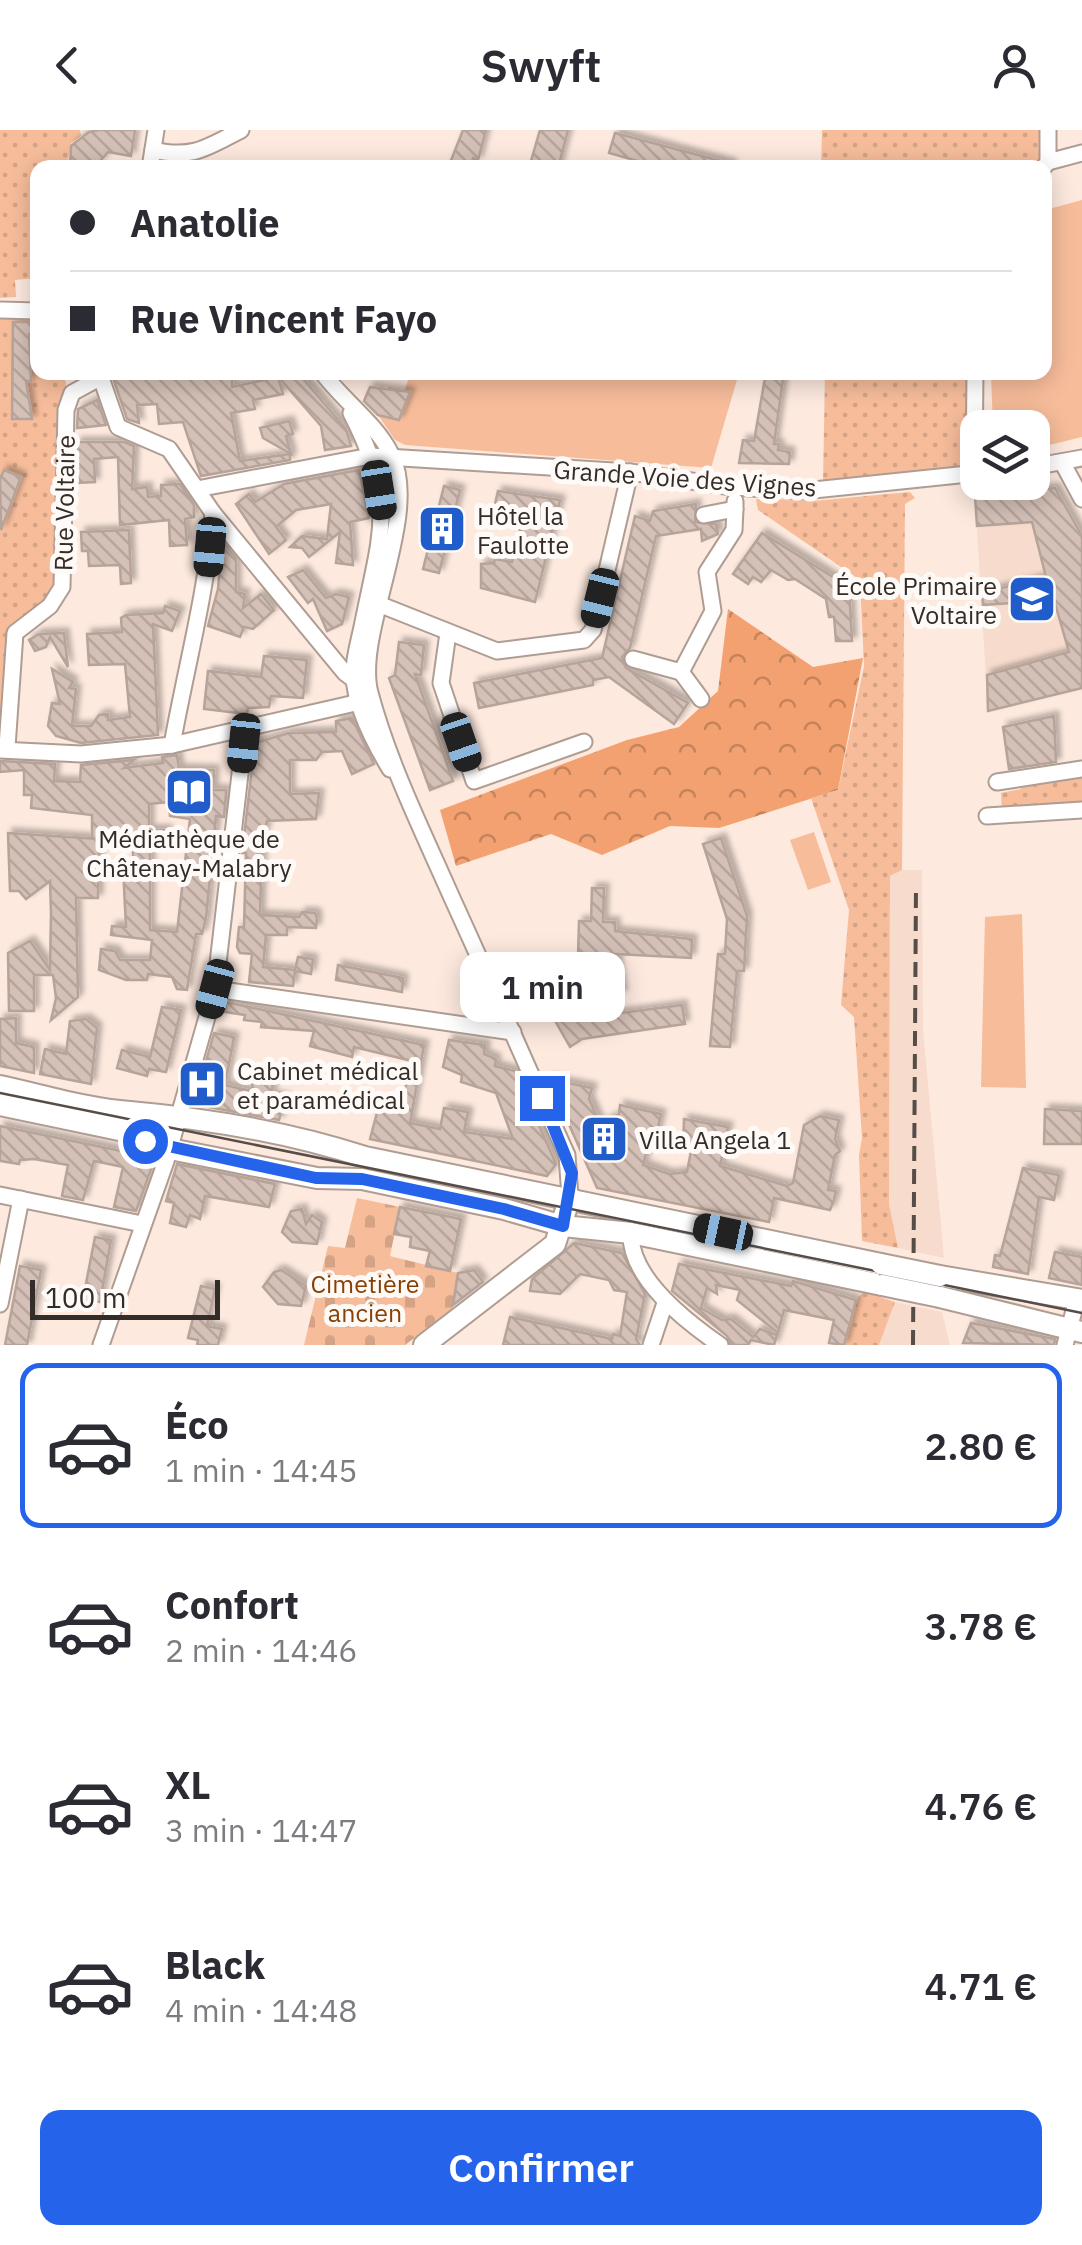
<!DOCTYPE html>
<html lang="fr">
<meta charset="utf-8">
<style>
:root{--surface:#fff;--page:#f7f7f7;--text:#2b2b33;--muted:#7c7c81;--line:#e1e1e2;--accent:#2563eb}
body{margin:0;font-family:"IBM Plex Sans",sans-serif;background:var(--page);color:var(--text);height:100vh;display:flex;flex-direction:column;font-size:38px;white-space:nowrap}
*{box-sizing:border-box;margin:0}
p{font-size:32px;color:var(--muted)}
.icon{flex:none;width:55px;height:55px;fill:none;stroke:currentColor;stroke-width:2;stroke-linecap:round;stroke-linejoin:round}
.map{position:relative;height:1215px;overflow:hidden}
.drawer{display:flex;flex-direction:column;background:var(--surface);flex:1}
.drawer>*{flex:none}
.guide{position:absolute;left:30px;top:30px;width:1022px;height:220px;border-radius:20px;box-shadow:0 5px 25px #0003;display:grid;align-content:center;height:220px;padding:0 40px;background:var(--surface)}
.fabs{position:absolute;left:960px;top:280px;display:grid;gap:20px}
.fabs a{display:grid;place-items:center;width:90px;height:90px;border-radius:20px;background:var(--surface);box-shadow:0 5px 25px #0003;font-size:50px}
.scale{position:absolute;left:30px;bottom:25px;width:190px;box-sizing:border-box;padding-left:10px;border:5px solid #332c28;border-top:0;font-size:28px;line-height:35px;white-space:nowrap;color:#332c28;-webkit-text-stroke:8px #fefaf7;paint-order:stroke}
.end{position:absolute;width:45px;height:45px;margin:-22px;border:12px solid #2563eb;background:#fff;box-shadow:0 0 0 5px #fff}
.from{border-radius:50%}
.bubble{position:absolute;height:70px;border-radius:20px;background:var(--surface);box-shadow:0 5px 25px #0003;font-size:32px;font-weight:600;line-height:70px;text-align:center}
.car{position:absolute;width:30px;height:60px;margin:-30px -15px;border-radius:12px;box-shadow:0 0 8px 2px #0007;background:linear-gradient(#222 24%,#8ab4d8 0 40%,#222 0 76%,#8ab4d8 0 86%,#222 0)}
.guide b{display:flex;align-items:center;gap:35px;height:95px;font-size:38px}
.guide b+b{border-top:2px solid var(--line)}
.guide i{width:25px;height:25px;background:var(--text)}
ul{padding:18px 0 0;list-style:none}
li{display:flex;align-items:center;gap:30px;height:165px;margin:0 20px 15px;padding:0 20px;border:5px solid transparent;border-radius:20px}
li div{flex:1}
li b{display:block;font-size:38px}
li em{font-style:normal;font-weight:600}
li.current{border-color:var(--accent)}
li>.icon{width:90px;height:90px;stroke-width:1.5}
.primary-button{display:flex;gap:20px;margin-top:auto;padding:20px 40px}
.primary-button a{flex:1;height:115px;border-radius:20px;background:var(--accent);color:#fff;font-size:40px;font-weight:600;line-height:115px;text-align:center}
header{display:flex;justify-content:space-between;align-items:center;height:130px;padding:0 40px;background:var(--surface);font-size:45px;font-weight:600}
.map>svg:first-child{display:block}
.built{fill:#f7dccd}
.green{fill:#f7bd9b}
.forest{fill:url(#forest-crowns)}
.cemetery{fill:url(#cemetery-stones)}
.park{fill:url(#park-dots)}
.building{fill:url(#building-back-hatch);stroke:#b6a399;stroke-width:2.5;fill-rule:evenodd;filter:url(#shadow)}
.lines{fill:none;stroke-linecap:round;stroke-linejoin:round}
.minor-casing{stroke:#af9d93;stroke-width:19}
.major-casing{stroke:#af9d93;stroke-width:24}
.minor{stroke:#fff;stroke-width:15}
.major{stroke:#fff;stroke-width:20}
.tram{stroke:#564d48;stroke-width:2.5}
.rail{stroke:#564d48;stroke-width:4;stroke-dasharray:15 8;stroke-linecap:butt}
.major-bridge-casing{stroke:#af9d93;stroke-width:24;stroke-linecap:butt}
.major-bridge{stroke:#fff;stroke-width:20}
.route{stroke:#2563eb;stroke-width:12}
.labels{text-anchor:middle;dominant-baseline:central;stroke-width:10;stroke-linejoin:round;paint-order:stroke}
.street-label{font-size:25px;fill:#332c28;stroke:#fefaf7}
.poi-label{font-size:25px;fill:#332c28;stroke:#fefaf7;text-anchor:start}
.park-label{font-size:25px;fill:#894003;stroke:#fefaf7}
</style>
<header><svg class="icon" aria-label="back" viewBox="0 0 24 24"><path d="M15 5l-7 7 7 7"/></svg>Swyft<svg class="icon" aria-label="person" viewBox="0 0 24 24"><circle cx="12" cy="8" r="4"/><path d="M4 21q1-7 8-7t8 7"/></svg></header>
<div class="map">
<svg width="1082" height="1215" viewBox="0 0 1082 1215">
<defs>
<pattern id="forest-crowns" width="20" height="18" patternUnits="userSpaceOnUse" patternTransform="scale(2.5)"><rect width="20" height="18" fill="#f3a170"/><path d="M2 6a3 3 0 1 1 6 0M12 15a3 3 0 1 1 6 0" fill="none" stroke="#c5835c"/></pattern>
<pattern id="cemetery-stones" width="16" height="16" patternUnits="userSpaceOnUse" patternTransform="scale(2.5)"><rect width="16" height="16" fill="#f7bd9b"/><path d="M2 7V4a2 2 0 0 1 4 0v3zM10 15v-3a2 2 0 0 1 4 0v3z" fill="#d4a386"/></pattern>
<pattern id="park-dots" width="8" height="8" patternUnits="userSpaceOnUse" patternTransform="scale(2.5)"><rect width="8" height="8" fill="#f7bd9b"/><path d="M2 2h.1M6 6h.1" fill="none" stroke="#d4a386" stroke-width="1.8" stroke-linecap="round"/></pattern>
<pattern id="building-back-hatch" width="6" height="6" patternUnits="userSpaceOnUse" patternTransform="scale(2.5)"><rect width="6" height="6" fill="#d4c0b6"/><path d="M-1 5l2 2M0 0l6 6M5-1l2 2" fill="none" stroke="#b6a59c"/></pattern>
<filter id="shadow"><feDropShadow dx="4.5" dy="-4.5" stdDeviation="2.5" flood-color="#0004"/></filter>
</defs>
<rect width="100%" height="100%" fill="#fde9de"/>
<!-- built -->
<g class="built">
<path d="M1055,358L1082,406V558L988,581L975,366Z"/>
<path d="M902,740H922L923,900L944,1128L898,1118L889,1074L890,746Z"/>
<path d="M895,1172L942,1182L950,1215H879Z"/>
</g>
<!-- green -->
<g class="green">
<path d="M1082,70V307L1033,319L1032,298L993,297L991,243L1045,242V80Z"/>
<path d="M410,243H739L711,338L405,315L395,310L378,285L389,257L405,260Z"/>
<path d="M814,702L831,752L808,760L790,710Z"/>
<path d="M1022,784L1026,958L981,957L985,787Z"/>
</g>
<!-- forest -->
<path class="forest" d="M728,479L813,537L863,528L838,660L719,698L670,696L602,725L551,704L456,736L440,680L627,610L679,597L718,561Z"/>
<!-- cemetery -->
<path class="cemetery" d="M357,1068L400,1077L390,1126L458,1143L452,1180L405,1215H304L328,1116L345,1118Z"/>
<!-- park -->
<g class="park">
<path d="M0,0H80L81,6L71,13L67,37L38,38L37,148L15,150L16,167L0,168Z"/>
<path d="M822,0H1044V24L1037,37L821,38Z"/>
<path d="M0,186H37L38,242L62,243L66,253L60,409L52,428L58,449L44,474L9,502L0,614Z"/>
<path d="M825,243H969L966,333L962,337L823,353Z"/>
<path d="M910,362L915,368L905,374L902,740L890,746L889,1074L898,1118L862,1111L859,1025L862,1008L854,887L841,875L849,780L811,668L838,660L864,536L860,450L758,380L756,369L813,371Z"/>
<path d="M1082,642V677L1002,683L1001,663L1021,659V652Z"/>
<path d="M880,1161V1167L895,1172L879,1215H844L856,1170L863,1162Z"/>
</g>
<!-- building -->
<g class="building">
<path d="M99,0H135L131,26L108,22L94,38H70L71,16L89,2Z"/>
<path d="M463,0H486L478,30L473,28L471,38H448Z"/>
<path d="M540,0H568L558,38H529Z"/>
<path d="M615,3L732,34L731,38H662L609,23Z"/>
<path d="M13,192H38V204H29L31,251H26L32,289H12Z"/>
<path d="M123,242H232V257L278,247L283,264L253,270L255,279L231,283L240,331L290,324V330L201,346L183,292L159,294L157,274L137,275L139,293L127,289L112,245Z"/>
<path d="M766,242H784L774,314H779L778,320L790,322L789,334L739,333L743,310L754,311Z"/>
<path d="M276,244H299L346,299L351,316L325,320L321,296Z"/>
<path d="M370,257L410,262L399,290L378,285L364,271Z"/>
<path d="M97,270L106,295L77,298L78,279Z"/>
<path d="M289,291L293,304L286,306L291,324L263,308L260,298Z"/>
<path d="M77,312H124L134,316L132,359L147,357L148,367L161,366V355L180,354L194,375V387L185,389L187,415L170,416L169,390L120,395L118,327L94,329L95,352L76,353Z"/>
<path d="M4,340L21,347L1,400L0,349Z"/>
<path d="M359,340L369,388L350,392L353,435L336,433L340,402L309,427L302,418L290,417L302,406L327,409L331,374L296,380L276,397L286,410L269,424L236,374L249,364L255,372L284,354Z"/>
<path d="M444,356L460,360L439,443L423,439Z"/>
<path d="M1055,358L1082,406V558L988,581L987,545L1069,522L1054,470L983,475L982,463L1046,447L1032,392L977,396L975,366Z"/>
<path d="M498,361L560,370L535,472L481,458V434L494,433L495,429L512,432L521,395L493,383Z"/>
<path d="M696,374L695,392L716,394L718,404L702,411L701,399L656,406L630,518L622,527L626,538L688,573L674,594L609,547L593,550V555L479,578L474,553L602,528L635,386L650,391L653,381Z"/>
<path d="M129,400L131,453L121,454L120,435L89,436L88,421H82L81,402Z"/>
<path d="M762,403L849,457L852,511H836L834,487H829L826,469L795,449L788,450L771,440L761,452L753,447L748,454L733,444Z"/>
<path d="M222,411L236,428V462L245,464L243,478L261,464L274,480L253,499L244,497L240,507L208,496L218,459Z"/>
<path d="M303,440L326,468L336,464L349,467L342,494L327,501L313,469L308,473L288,447Z"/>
<path d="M165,476L180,481L172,501L153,494L158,605L81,613L56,606L48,596L52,573L60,574L52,539L73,552L69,558L76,559L72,596H91L99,585L108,584V590L130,587L125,534L89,535L87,504L122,502L121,488L126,485L163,483Z"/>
<path d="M64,503L68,537L50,507L46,517L35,521L29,510L39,504Z"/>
<path d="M399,512L424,515L421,545L415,544L453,651L430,660L389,548L395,545Z"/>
<path d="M264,526L307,530L303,568L271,566L269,577L248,578L247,584L204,579L208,541L261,547Z"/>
<path d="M1054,586L1056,632L1009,639L1003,597Z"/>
<path d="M352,588L374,634L352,644L342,621L322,622L316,630H290V664L319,663L316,689L267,691L262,712L260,785L299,787L302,782L315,783L317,788L316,798L287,797V805H266L263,837L295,840L298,827L313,829L311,844L295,841L293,856L249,852L252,824L240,823L237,817L239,797H244L246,723H242L255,613L289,603L336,602V591Z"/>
<path d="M177,625L179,639L214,640L213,660H226V664L224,687L216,686L206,788L202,804H196L187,860L177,859L172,847L148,844L147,850H126L99,840L101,819L115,821L120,830H150L152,810L111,805L112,796L126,797L123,737L133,733V712L92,709V685L31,678L32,665H24V640L0,642V631L55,634L54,651L80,652L81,635L134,630L124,638L163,633L162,627ZM169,672L170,686L190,689L177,802L150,800V719H167V700H149V674Z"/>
<path d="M8,703L99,709L98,768H76L78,867L51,890L56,868L53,845H34V881H9L8,823L30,811L50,840L51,783L50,751L26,769L19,761H10Z"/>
<path d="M721,708L747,786L744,841H737L730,917L710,916L718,824H725L727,789L703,714Z"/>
<path d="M592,758H604L603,792H615V801L692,809L691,828L616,824L622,864L603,867L597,828L578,827L579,791H591Z"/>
<path d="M338,835L403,848L402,862L336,850Z"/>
<path d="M549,840L567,873L557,874L560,891L682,875L685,894L582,909L570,917L532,850Z"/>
<path d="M226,872L424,915L410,993L440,999L444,978L468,982L464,1002L513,1009L496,963L461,952L462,945L443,937L449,910L485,915L484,924L496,929L495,936L515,941L556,1034L547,1046L370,1009L378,979L399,983L412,931L354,917L352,927L310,916L314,901L261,897L262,892L244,890L245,885L225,882Z"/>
<path d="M162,877L181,880L166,942L149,939L147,946L117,938L122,920L150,927Z"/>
<path d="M16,888V913L34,917V943L0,936V889Z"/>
<path d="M86,889L97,898L91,954L40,944L45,919L66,924L70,891Z"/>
<path d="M214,903L234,907L225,955L251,961L253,952L273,953L271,965L285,968L279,990L198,975L195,970Z"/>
<path d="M549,949L592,958L589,969L600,994L619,984L620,975L661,984L654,1016L648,1015L643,1035L669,1044L687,1042L691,1021L683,1019L684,989L728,997L720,1036L787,1056L793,1053L804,995L820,986L839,990L835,1009L840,1021L835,1025L828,1060L836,1061L834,1070L830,1080L774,1068L769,1092L597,1058Z"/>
<path d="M1045,979L1082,981V1014H1044Z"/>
<path d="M0,996L155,1028L136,1081L114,1077L123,1037L94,1031L83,1070L62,1066L68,1035L34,1029L20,1030L19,1034L0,1031Z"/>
<path d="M177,1034L275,1054L269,1077L205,1066L200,1089L190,1085L186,1097L170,1093L174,1073L166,1071Z"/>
<path d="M1023,1038L1059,1045L1054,1070L1039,1067L1028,1144L993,1137L995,1125L1000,1126Z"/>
<path d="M400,1077L461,1089L450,1141L426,1136L430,1121L410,1117L411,1107L394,1104Z"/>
<path d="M302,1079L306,1094L312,1085L322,1092L317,1114L292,1112L282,1102L291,1081Z"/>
<path d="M95,1107L111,1110L100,1172L83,1169Z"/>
<path d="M574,1113L622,1123L645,1164L636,1209L640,1215H503L510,1187L612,1209L613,1204L620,1206L627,1162L614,1160L609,1150L580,1144L560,1164L530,1161L532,1149Z"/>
<path d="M1055,1122L1082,1127V1155L1049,1148Z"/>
<path d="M679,1134L791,1156L793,1151L856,1170L844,1215L829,1213L834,1190L784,1180L778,1203L737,1170L740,1160L716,1155L717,1164L707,1158L701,1178L722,1190L731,1189L753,1207L760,1199L777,1205L774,1215L751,1210L748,1215H731L727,1206L672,1161Z"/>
<path d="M20,1136L41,1140L27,1215H5Z"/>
<path d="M281,1140L306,1156L301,1176L278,1174L263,1157L274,1142Z"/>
<path d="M474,1140L483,1152L453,1175L458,1143Z"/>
<path d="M201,1156L215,1159L207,1196L222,1199L218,1215H197L198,1210L188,1208Z"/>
<path d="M971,1193L1055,1209L1054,1215L963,1213Z"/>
</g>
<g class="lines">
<!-- minor casing -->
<g class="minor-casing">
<g id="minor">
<path d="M153,20C193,29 206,18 241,0"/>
<path d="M1048,32L1082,23"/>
<path d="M150,38L156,0"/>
<path d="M1043,38L1048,32V0"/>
<path d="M0,180L38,181"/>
<path d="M99,242L118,297L169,319L213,383L345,543L369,561"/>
<path d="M322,242C343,271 375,292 391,324C422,385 354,503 370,563C389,634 423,702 452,768C491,853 528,939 567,1025L570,1067"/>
<path d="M351,283C397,372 381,402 363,492C360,509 353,528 354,546C355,576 375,614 390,639"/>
<path d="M1062,332L1082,369"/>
<path d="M1032,337L1082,328"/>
<path d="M974,344L975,242"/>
<path d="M197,359L370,326L630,342L732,357L804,361L978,343"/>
<path d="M704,385L735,379V371"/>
<path d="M381,475L497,521L584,510L593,500L630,342"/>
<path d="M448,503L441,553L474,651L584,612"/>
<path d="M633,529L681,542L713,481L707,442L734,400L735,379"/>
<path d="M681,542L701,569"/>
<path d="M172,615C186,537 207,461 213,383"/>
<path d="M7,617L15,503L50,476L62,457L66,280L72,263L94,251L98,242"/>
<path d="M0,620L81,624L172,615L351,574L367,564"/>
<path d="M997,652L1082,639"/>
<path d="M987,686L1082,680"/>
<path d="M215,859L513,902"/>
<path d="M0,1065L142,1094"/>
<path d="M631,1103C629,1148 687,1192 720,1215"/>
<path d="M0,1174L21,1069"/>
<path d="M101,1215L166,1031L215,859L245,601"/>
<path d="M651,1215L665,1173"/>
<path d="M1065,1215L1077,1169"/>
</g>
</g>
<!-- major casing -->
<g class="major-casing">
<g id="major">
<path d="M0,956C42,965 87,979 130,982C210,989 288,1002 365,1027L881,1134"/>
<path d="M0,975L124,1001L170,1019L317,1048L362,1049L504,1079L563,1096L631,1103L882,1155"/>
<path d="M940,1146L1082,1170"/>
<path d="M940,1167L1082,1202"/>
<path d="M424,1215L555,1114L570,1067"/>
</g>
</g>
<!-- minor -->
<use href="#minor" class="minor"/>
<!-- major -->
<use href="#major" class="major"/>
<!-- tram -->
<path class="tram" d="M0,963L1082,1183"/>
<!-- rail -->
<path class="rail" d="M913,1215L916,755"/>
<!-- major-bridge casing -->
<g class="major-bridge-casing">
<g id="major-bridge">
<path d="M881,1134L940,1146"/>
<path d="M882,1155L940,1167"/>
</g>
</g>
<!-- major-bridge -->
<use href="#major-bridge" class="major-bridge"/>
</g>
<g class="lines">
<!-- route -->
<path class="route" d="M145,1011L316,1048L362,1049L504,1079L563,1096L572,1043L542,968"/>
</g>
<!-- icons -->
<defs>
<g id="building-square" transform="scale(2.5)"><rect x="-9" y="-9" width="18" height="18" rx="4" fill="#215dca" stroke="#fefaf7"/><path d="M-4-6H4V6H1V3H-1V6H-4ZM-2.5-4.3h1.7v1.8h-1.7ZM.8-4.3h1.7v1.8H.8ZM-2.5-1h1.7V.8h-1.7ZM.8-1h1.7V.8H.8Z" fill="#fff"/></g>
<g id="school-square" transform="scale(2.5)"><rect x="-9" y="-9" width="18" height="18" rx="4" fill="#215dca" stroke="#fefaf7"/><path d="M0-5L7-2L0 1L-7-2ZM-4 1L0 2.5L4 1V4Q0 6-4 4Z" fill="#fff"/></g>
<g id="library-square" transform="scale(2.5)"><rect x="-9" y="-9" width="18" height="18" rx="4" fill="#215dca" stroke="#fefaf7"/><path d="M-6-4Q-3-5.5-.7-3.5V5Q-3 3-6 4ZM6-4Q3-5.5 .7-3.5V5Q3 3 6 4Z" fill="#fff"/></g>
<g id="hospital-square" transform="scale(2.5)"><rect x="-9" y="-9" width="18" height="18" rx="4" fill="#215dca" stroke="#fefaf7"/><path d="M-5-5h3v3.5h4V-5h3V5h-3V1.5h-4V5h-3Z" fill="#fff"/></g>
</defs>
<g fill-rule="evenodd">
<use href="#building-square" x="442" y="399"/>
<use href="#school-square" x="1032" y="469"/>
<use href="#library-square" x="189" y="662"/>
<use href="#hospital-square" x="202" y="954"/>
<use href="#building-square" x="604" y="1009"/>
</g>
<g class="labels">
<!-- street labels -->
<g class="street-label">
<text transform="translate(685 348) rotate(4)">Grande Voie des Vignes</text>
<text transform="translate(64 373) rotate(-89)">Rue Voltaire</text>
</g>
<!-- poi labels -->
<g class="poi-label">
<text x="477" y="385">Hôtel la<tspan x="477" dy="29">Faulotte</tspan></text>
<text x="997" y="455" text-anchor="end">École Primaire<tspan x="997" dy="29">Voltaire</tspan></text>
<text x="189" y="708" text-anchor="middle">Médiathèque de<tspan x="189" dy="29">Châtenay-Malabry</tspan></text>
<text x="237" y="940">Cabinet médical<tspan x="237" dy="29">et paramédical</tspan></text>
<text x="639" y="1009">Villa Angela 1</text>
</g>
<!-- park labels -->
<g class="park-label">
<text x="365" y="1153">Cimetière<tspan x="365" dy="29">ancien</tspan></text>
</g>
</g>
</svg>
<div class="fabs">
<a><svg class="icon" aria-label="layers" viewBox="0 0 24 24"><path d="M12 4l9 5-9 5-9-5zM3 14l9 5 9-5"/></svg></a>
</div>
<div class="scale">100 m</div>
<i class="end from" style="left:145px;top:1011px"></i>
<i class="end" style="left:542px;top:968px"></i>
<div class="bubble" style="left:460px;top:822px;width:165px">1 min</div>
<i class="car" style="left:379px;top:360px;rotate:171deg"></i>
<i class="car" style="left:210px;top:417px;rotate:185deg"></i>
<i class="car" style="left:600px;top:468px;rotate:194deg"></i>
<i class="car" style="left:461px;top:612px;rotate:161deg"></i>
<i class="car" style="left:244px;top:613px;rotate:186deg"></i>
<i class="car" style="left:215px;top:859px;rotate:195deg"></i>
<i class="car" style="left:723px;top:1102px;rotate:282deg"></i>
<div class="guide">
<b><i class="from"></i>Anatolie</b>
<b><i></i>Rue Vincent Fayo</b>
</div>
</div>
<section class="drawer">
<ul>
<li class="current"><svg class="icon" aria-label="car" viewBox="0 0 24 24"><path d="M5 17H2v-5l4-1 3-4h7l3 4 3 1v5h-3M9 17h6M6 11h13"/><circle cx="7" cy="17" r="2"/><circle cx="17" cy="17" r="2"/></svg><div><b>Éco</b><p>1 min · 14:45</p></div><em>2.80 €</em></li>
<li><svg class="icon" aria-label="car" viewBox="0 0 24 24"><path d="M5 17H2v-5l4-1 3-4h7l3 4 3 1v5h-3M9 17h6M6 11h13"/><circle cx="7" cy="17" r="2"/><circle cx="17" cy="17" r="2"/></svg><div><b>Confort</b><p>2 min · 14:46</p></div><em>3.78 €</em></li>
<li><svg class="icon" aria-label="car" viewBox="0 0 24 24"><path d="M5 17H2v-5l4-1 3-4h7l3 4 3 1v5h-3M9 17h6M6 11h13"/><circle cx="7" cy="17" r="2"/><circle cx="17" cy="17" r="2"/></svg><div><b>XL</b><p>3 min · 14:47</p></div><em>4.76 €</em></li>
<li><svg class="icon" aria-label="car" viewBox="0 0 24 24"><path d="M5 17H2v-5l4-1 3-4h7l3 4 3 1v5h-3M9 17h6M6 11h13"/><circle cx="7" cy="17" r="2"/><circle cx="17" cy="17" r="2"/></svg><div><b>Black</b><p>4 min · 14:48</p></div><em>4.71 €</em></li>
</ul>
<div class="primary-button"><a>Confirmer</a></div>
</section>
